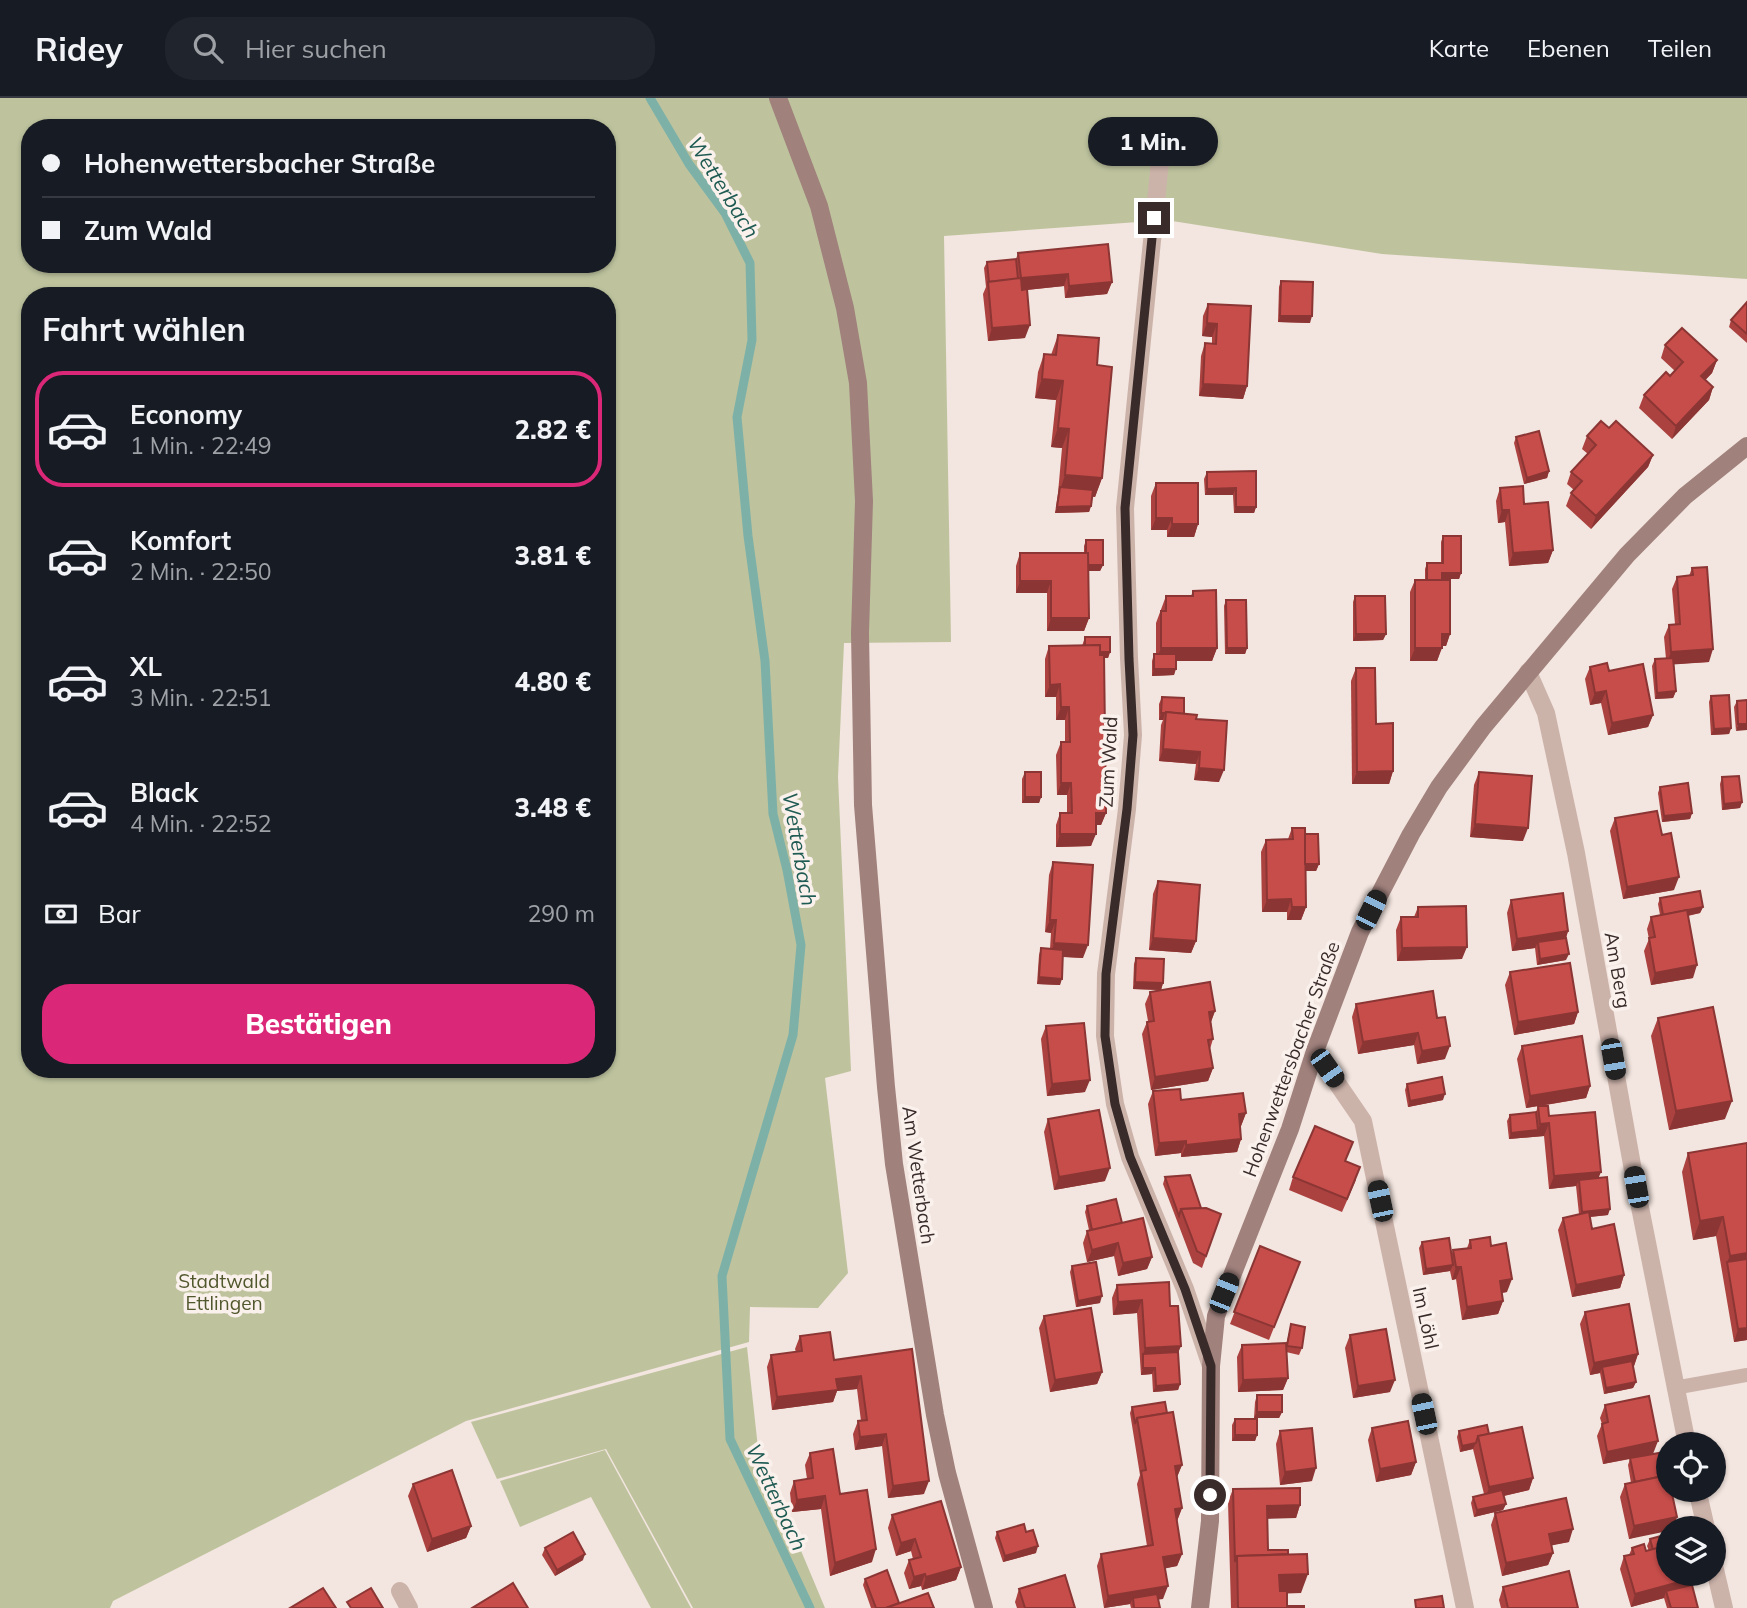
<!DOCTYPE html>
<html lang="de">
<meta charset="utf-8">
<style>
:root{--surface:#171b24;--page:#20242c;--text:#f1f3f6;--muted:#9ea1a6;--line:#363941;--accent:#db2777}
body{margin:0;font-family:Mulish,sans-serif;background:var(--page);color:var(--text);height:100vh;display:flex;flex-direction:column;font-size:26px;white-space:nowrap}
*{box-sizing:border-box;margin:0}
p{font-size:23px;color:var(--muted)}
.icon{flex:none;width:38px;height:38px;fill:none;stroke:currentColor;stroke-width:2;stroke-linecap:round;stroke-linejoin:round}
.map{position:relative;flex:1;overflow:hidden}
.sheet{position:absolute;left:21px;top:189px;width:595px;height:791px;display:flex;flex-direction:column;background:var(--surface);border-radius:28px;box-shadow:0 2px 5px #0004}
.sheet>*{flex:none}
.guide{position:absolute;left:21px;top:21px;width:595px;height:154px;border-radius:28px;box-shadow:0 2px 5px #0004;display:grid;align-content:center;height:154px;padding:0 21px;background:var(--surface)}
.tools{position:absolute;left:1656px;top:1334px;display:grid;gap:14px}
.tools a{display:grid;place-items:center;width:70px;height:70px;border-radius:50%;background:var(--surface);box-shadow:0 2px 5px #0004;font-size:35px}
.end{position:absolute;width:32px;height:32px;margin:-16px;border:9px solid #392b2a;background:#fff;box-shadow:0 0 0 4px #fff}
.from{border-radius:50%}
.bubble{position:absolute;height:49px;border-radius:24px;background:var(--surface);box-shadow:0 2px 5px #0004;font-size:23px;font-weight:800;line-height:49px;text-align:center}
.car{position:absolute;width:21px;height:42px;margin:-21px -10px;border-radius:9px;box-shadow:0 0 5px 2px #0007;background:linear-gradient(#222 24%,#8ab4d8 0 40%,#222 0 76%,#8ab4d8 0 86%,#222 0)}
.guide b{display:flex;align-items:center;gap:24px;height:66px;font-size:26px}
.guide b+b{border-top:2px solid var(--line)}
.guide i{width:18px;height:18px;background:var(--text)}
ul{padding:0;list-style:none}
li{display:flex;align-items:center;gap:21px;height:116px;margin:0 14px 10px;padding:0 7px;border:4px solid transparent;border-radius:28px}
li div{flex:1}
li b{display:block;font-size:26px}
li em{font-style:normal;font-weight:800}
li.active{border-color:var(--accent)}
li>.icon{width:63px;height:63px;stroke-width:1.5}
h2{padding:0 21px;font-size:32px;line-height:84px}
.pay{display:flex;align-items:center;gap:18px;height:77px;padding:0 21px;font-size:26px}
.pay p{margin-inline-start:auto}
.action{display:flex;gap:14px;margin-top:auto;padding:14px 21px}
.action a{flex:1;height:80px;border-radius:28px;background:var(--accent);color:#fff;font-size:28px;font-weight:800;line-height:80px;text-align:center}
header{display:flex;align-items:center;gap:42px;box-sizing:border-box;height:98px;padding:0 35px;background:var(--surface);border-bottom:2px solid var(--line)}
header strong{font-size:33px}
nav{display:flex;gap:38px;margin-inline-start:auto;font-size:24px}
.search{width:490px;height:63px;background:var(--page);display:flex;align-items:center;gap:18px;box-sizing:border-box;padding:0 24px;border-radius:28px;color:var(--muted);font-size:26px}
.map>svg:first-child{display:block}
.green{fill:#bec39e;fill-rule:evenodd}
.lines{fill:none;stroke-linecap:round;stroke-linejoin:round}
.stream{stroke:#7db1a8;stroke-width:9}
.lane{stroke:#ccb3aa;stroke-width:14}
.street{stroke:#ccb3aa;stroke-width:18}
.secondary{stroke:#a0817c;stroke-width:18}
.wall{fill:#ab4240}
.shaded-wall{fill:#8b3634}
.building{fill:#c74d4a;stroke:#8b3634;stroke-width:2}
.route{stroke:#392b2a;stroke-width:9}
.labels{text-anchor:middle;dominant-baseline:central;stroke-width:7;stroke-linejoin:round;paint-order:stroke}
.street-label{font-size:19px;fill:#392b2a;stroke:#faf1ec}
.park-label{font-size:19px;fill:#51582d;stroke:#faf1ec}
.water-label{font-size:21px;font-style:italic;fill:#1f5b53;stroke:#faf1ec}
</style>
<header>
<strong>Ridey</strong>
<div class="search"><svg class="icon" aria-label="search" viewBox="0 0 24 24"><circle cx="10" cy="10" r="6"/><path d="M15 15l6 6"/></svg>Hier suchen</div>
<nav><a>Karte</a><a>Ebenen</a><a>Teilen</a></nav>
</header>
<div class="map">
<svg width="1747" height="1510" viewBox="0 0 1747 1510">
<rect width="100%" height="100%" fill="#f3e5df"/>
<!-- green -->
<g class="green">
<path d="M0,0H1747V181L1382,156L1166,122L944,138L951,544L844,545L838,679L851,973L825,980L848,1175L818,1210L750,1209L749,1244L466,1323L113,1503L110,1510H0ZM30,30H607V166H30ZM30,198H607V971H30Z"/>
<path d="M747,1249L758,1350L825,1510H693L606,1351L497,1381L471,1324Z"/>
<path d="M605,1352L691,1510H651L591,1399L520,1429L500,1383Z"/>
</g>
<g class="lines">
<!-- stream -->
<path class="stream" d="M650,0L689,66L725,115L750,165L752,242L737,319L748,438L765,563L773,716L787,772L801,847L793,937L722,1178L730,1341L810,1510"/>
<!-- lane -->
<path class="lane" d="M1674,1290L1747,1277"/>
<!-- street -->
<g class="street">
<path d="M1162,44L1125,410L1129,560L1133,637L1127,711L1106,876L1105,938L1115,1006L1130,1059L1185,1191L1211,1268"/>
<path d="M1528,574L1546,615L1576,755L1636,1089L1687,1346"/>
<path d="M1315,953L1363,1023L1465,1510"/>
<path d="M1697,1391L1706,1430"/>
<path d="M1713,1463L1724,1510"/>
<path d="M400,1493L409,1510"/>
</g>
<!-- secondary -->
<g class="secondary">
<path d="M778,0L819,108L845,210L858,285L864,403L860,535L863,707L886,989L894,1066L935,1317L947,1375L984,1510"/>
<path d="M1200,1510L1210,1423L1211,1268L1216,1218L1290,1031L1315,953L1360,834L1411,736L1439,689L1483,629L1627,457L1685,398L1747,348"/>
</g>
</g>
<!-- wall -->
<g class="wall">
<path d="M1018,155L1112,184L1107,196L1065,200L1064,188L1027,192L1025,240L988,243L983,196L986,189L984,170L987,164L1016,161Z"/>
<path d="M1281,183L1310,225L1278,224L1279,189Z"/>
<path d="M1747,204V245L1729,229L1731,222Z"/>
<path d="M1208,206L1247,288L1243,301L1199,298L1201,258L1205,245H1212V239L1202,238L1203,218Z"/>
<path d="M1058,237L1097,267L1102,380L1095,399L1092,398L1091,408L1089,414L1055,415L1058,395L1062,350L1051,349L1056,302L1035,300L1038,274L1044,256L1051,257Z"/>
<path d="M1665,247L1717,262L1712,275L1705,282L1713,289L1709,302L1672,341L1639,310L1644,297L1675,273L1661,260Z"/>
<path d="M1609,330L1653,357L1648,369L1591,431L1566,408L1571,395L1574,392L1567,386L1571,374L1588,356L1582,351L1587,338Z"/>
<path d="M1516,339L1549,373L1547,380L1524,386L1514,345Z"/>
<path d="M1256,373V409L1254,415H1234L1233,397H1205L1204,381L1207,374Z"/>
<path d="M1156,385L1198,426L1194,439H1167V432H1151V398Z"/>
<path d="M1500,390L1524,406L1553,452L1548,465L1509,468L1505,424L1498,425L1496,403Z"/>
<path d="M1443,438L1461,475L1459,481H1442L1450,536L1446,548H1442L1437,563H1410V494L1415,482H1425V471L1427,465H1441V444Z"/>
<path d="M1086,442L1103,467L1100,473H1088L1089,520L1084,533H1047V495H1016V468L1020,455H1084V448Z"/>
<path d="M1692,470L1709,564L1674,566L1676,593L1673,600L1655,601L1652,568L1655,561H1666L1664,539L1669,527L1675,526L1672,491L1677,479L1689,478Z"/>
<path d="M1193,493L1217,550L1212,563H1176L1174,577L1152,578V563L1154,556H1156V525L1166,498H1191Z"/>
<path d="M1355,498L1386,536L1383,542L1353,543V504Z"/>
<path d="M1226,502L1247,550L1245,556H1225L1224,508Z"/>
<path d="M1085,539L1110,554L1108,560H1104L1106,715L1101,727H1096L1091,748L1056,749V727L1060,715H1067V697H1057L1056,657L1061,644H1065V622H1056V599H1045V561L1049,548H1082Z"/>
<path d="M1590,569L1609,573L1653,617L1648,629L1608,637L1601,605L1590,607L1585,581Z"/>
<path d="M1356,570L1393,673L1389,686H1352L1351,583Z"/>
<path d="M1711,598L1731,630L1729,636L1711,637L1709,604Z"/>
<path d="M1162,599L1184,616L1196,621L1219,684L1194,682L1196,666L1159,663L1161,627L1163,622H1159V606Z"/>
<path d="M1747,602L1736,633L1734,609L1737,603Z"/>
<path d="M1025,674L1041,699L1039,705H1022V681Z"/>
<path d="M1479,674L1523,743L1470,739L1474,687Z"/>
<path d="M1722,679L1742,704L1740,710L1722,712L1720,686Z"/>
<path d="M1660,689L1692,715L1690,721L1662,724L1658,695Z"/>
<path d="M1615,720L1662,737L1674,792L1623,801L1610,733Z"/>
<path d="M1292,730L1305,736L1319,766L1316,773H1306V809L1301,822H1287V814H1262L1261,754L1266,742L1288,741Z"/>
<path d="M1053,764L1083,860L1063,859L1060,887L1037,886L1039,857L1041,850L1050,851L1051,835L1045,834L1049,777Z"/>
<path d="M1158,783L1196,843L1191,855L1149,852L1153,796Z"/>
<path d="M1660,800L1703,809L1700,815L1688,818L1693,880L1651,887L1644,853L1649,841L1647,831L1651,819L1660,817L1658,806Z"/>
<path d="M1511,802L1568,833L1566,840V862L1537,867L1535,850L1512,853L1507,815Z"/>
<path d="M1418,809L1462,861L1397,863L1396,832L1401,819H1414Z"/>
<path d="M1136,860L1163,885L1161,892L1133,891L1134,866Z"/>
<path d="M1510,874L1578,914L1574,926L1514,937L1505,887Z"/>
<path d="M1433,893L1445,961L1417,966L1414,947L1358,956L1352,919L1356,906Z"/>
<path d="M1150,894L1215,913L1211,924L1213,941L1210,951L1213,970L1208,983L1151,992L1142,936L1147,924L1148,923L1145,906Z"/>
<path d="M1658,920L1725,1021L1669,1032L1651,938Z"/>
<path d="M1046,928L1085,994L1047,998L1041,941Z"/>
<path d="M1522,948L1590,988L1586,1000L1540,1008L1599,1080L1608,1117L1590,1119L1592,1131L1624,1177L1620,1190L1572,1199L1558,1132L1563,1120L1579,1116L1576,1088L1549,1091L1544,1038L1509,1041L1507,1023L1510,1017L1536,1014L1538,1008L1526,1010L1517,961Z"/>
<path d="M1407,986L1443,1002L1408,1009L1405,992Z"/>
<path d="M1153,993L1181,1002L1246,1015L1241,1028H1240L1241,1041L1237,1054L1181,1059V1055L1155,1058L1148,1006Z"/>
<path d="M1048,1021L1105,1083L1054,1092L1044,1034Z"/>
<path d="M1747,1045V1242L1734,1244L1716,1138L1693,1142L1682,1074L1688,1055Z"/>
<path d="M1345,1063L1356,1082L1342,1114L1289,1092L1293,1079Z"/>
<path d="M1165,1079L1201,1110L1221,1116L1202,1170L1193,1165L1163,1086Z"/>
<path d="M1087,1108L1122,1125L1152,1159L1147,1171L1118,1178L1114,1158L1087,1164L1083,1145L1087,1133L1089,1132L1085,1114Z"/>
<path d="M1470,1142L1491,1148L1507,1194L1501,1195L1503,1203L1498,1216L1462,1222L1456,1181L1452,1182L1450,1173L1423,1177L1419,1150L1422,1144L1451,1158L1453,1152L1467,1150Z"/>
<path d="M1260,1148L1300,1164L1269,1242L1230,1226Z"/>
<path d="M1072,1168L1100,1205L1076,1209L1070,1174Z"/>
<path d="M1117,1187L1170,1208L1178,1254L1180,1286L1178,1292L1153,1294L1152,1276L1141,1277L1137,1215L1113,1217L1112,1200Z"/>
<path d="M1585,1214L1638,1256L1634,1268L1633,1269L1636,1284L1633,1290L1604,1296L1600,1275L1590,1277L1580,1226Z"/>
<path d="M1044,1218L1102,1274L1097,1286L1050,1294L1039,1230Z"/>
<path d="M1291,1226L1302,1250L1299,1257L1286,1254L1288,1280L1283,1292L1238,1294L1237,1259L1242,1247H1286Z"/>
<path d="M1350,1237L1390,1294L1353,1300L1345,1250Z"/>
<path d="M800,1238L834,1262L912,1251L924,1396L888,1400L882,1348L855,1352L853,1336L858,1323H861L857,1291L837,1293L833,1304L772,1312L767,1269L771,1257L796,1254L795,1251Z"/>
<path d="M1257,1297L1282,1314L1279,1320H1254L1255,1304Z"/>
<path d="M1605,1307L1653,1356L1663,1378L1677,1419L1673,1430H1668L1629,1441L1620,1399L1625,1386L1631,1385L1628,1367L1630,1361L1603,1366L1597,1338L1602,1326L1600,1320Z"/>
<path d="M1132,1309L1167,1315L1182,1367L1177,1379L1182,1410L1177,1423L1182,1456L1177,1468L1165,1470L1163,1501H1158L1160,1510H1131L1130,1506L1104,1510L1097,1468L1101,1456L1147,1448L1137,1386L1140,1377L1130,1315Z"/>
<path d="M1235,1321L1257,1337L1255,1343H1232V1327Z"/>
<path d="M1372,1330L1416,1364L1411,1377L1376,1384L1368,1342Z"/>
<path d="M1280,1333L1312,1383L1280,1387L1276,1346Z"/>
<path d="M1459,1333L1489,1336L1533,1380L1529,1392L1504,1398L1506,1406L1503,1412L1474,1419L1471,1405L1473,1399L1484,1396L1473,1351L1460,1354L1457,1339Z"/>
<path d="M810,1355L840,1396L872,1464L830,1478L821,1411L792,1414L790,1395L794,1383L807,1381L805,1367Z"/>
<path d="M413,1386L471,1428L466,1440L427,1454L408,1398Z"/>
<path d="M1233,1391L1300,1407L1296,1420H1267L1268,1452L1288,1456L1301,1495H1287V1508L1304,1510H1231L1228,1404Z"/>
<path d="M1495,1415L1569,1444L1551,1447L1553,1455L1548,1467L1502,1478L1491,1427Z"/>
<path d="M892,1417L961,1469L956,1482L922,1492L921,1488L909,1491L904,1475L909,1462L913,1461L911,1453L896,1458L888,1430Z"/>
<path d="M997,1434H1026L1036,1455L1003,1464L995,1440Z"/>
<path d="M1650,1441L1694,1480L1692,1487L1698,1510H1667L1664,1500L1631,1509L1620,1471L1624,1458L1629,1457L1632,1450L1646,1453H1649L1647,1448Z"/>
<path d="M545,1450L583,1462L555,1478L542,1457Z"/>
<path d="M865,1481L899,1505L934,1510H871L863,1487Z"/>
<path d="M1503,1489L1578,1510H1501L1499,1502Z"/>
<path d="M1019,1491L1075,1510H1017L1015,1504Z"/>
</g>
<!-- shaded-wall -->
<g class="shaded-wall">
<path d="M1068,176L1064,188L1016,193L1021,180Z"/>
<path d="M1112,184L1107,196L1065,200L1069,188Z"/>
<path d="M1280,218H1312L1310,225L1278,224Z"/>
<path d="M1207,225L1217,226L1212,239L1202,238Z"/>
<path d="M1030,227L1025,240L988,243L992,230Z"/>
<path d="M1717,262L1712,275L1697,291L1701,278Z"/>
<path d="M1042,281L1063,283L1056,302L1035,300Z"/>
<path d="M1203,286L1247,288L1243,301L1199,298Z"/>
<path d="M1713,289L1709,302L1672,341L1676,328Z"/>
<path d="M1058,330L1069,331L1062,350L1051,349Z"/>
<path d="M1653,357L1648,369L1591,431L1596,418Z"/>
<path d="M1549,373L1547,380L1524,386L1527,380Z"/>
<path d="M1065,377L1102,380L1095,399L1059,395Z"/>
<path d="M1236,390L1233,397H1205L1207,391Z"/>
<path d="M1091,408L1089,414L1055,415L1057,409Z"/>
<path d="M1236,409H1256L1254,415H1234Z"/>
<path d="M1502,412H1509L1505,424L1498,425Z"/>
<path d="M1156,420H1172L1167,432H1151Z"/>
<path d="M1172,426H1198L1194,439H1167Z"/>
<path d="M1553,452L1548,465L1509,468L1513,455Z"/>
<path d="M1086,467H1103L1100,473H1084Z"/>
<path d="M1442,475H1461L1459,481H1439Z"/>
<path d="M1020,483H1051L1047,495H1016Z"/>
<path d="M1051,520H1089L1084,533H1047Z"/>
<path d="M1356,536H1386L1383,542L1353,543Z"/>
<path d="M1442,536H1450L1446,548H1437Z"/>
<path d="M1161,550H1217L1212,563H1156Z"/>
<path d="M1227,550H1247L1245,556H1225Z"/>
<path d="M1415,550H1442L1437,563H1410Z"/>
<path d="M1713,551L1709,564L1666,567L1671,554Z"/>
<path d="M1085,554H1110L1108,560H1083Z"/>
<path d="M1154,571H1176L1174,577L1152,578Z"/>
<path d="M1060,586L1056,599H1045L1050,587Z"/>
<path d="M1606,593L1601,605L1590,607L1595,595Z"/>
<path d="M1676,593L1673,600L1655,601L1657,595Z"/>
<path d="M1061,609H1069L1065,622H1056Z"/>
<path d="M1161,615H1165L1163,622H1159Z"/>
<path d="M1653,617L1648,629L1608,637L1612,625Z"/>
<path d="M1738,626H1747V632L1736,633Z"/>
<path d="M1731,630L1729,636L1711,637L1714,631Z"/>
<path d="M1163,651L1200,654L1196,666L1159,663Z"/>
<path d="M1199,670L1224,672L1219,684L1194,682Z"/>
<path d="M1393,673L1389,686H1352L1357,674Z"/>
<path d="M1061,685H1071L1067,697H1057Z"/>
<path d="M1025,699H1041L1039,705H1022Z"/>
<path d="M1742,704L1740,710L1722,712L1724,706Z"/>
<path d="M1096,715H1106L1101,727H1091Z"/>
<path d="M1692,715L1690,721L1662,724L1664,718Z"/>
<path d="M1475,726L1528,730L1523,743L1470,739Z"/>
<path d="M1060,736H1096L1091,748L1056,749Z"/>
<path d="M1303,766H1319L1316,773H1301Z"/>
<path d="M1679,779L1674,792L1623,801L1627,789Z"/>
<path d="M1291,801L1287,814H1262L1267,802Z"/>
<path d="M1292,809H1306L1301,822H1287Z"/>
<path d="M1703,809L1700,815L1675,820L1674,814Z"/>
<path d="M1050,822H1056L1051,835L1045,834Z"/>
<path d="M1568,833L1564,846L1538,844L1535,850L1512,853L1517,841Z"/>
<path d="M1153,840L1196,843L1191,855L1149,852Z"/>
<path d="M1054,845L1088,847L1083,860L1050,858Z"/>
<path d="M1467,849L1462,861L1397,863L1402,850Z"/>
<path d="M1569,856L1566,862L1537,867L1540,861Z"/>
<path d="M1697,867L1693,880L1651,887L1655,875Z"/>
<path d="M1039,879L1062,881L1060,887L1037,886Z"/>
<path d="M1135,884L1163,885L1161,892L1133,891Z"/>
<path d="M1215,913L1210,926L1209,914Z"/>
<path d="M1578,914L1574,926L1514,937L1518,924Z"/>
<path d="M1418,935L1414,947L1358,956L1363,944Z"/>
<path d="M1450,948L1445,961L1417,966L1422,953Z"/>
<path d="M1213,970L1208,983L1151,992L1155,979Z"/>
<path d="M1090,982L1085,994L1047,998L1052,986Z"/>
<path d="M1590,988L1586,1000L1526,1010L1530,998Z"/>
<path d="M1445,996L1443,1002L1408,1009L1410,1003Z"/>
<path d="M1732,1003L1725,1021L1669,1032L1676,1013Z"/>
<path d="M1246,1015L1241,1028L1234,1029L1239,1016Z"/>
<path d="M1549,1025L1544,1038L1509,1041L1511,1035L1538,1032L1540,1026Z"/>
<path d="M1241,1041L1237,1054L1181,1059L1186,1047Z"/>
<path d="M1186,1043L1181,1055L1155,1058L1159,1045Z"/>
<path d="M1110,1070L1105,1083L1054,1092L1059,1079Z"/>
<path d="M1601,1074L1596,1086L1579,1082L1576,1088L1549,1091L1554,1078Z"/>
<path d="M1610,1111L1608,1117L1579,1120L1582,1114Z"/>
<path d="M1723,1119L1716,1138L1693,1142L1700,1123Z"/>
<path d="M1118,1145L1114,1158L1087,1164L1092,1152Z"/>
<path d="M1747,1155V1173L1727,1164L1730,1158Z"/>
<path d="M1152,1159L1147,1171L1118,1178L1123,1165Z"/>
<path d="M1453,1167L1450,1173L1423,1177L1426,1171Z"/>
<path d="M1456,1169H1461L1456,1181L1452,1182Z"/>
<path d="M1624,1177L1620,1190L1572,1199L1576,1187Z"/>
<path d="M1512,1181L1507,1194L1495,1196L1500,1183Z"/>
<path d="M1102,1198L1100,1205L1076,1209L1078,1203Z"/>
<path d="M1142,1202L1137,1215L1113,1217L1118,1204Z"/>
<path d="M1503,1203L1498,1216L1462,1222L1467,1209Z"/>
<path d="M1747,1230V1242L1734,1244L1738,1231Z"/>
<path d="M1181,1248L1176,1260L1143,1256L1145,1250Z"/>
<path d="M1638,1256L1634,1268L1603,1274L1602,1269L1600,1275L1590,1277L1594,1265Z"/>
<path d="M1143,1270H1155L1152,1276L1141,1277Z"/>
<path d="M1102,1274L1097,1286L1050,1294L1055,1282Z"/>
<path d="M861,1278L857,1291L837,1293L833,1304L772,1312L777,1299L836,1281Z"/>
<path d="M1288,1280L1283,1292L1238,1294L1243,1282Z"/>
<path d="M1395,1282L1390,1294L1353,1300L1358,1288Z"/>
<path d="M1636,1284L1633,1290L1604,1296L1606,1290Z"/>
<path d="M1180,1286L1178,1292L1153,1294L1156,1288Z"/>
<path d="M1257,1314H1282L1279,1320H1254Z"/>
<path d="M886,1336L882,1348L855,1352L860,1339Z"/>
<path d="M1235,1337H1257L1255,1343H1232Z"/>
<path d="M1658,1343L1653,1356L1603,1366L1607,1354Z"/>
<path d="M1476,1345L1473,1351L1460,1354L1462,1348Z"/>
<path d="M1416,1364L1411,1377L1376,1384L1380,1371Z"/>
<path d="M1182,1367L1177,1379L1170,1380L1175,1368Z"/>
<path d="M1316,1370L1312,1383L1280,1387L1285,1374Z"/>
<path d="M1533,1380L1529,1392L1485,1402L1489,1389Z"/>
<path d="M929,1383L924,1396L888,1400L893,1388Z"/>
<path d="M825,1398L821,1411L792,1414L797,1402Z"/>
<path d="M1506,1406L1503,1412L1474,1419L1477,1412Z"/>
<path d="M1300,1407L1296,1420L1263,1421L1267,1408Z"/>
<path d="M1182,1410L1177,1423L1170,1424L1175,1411Z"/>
<path d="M1677,1419L1673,1430H1668V1433L1629,1441L1634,1428Z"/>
<path d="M471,1428L466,1440L427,1454L432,1441Z"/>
<path d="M1573,1431L1569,1444L1544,1449L1549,1436Z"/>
<path d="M915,1441L911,1453L896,1458L901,1445Z"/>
<path d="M1038,1448L1036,1455L1003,1464L1005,1458Z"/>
<path d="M876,1451L872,1464L830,1478L835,1465Z"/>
<path d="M1553,1455L1548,1467L1502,1478L1506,1465Z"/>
<path d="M585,1456L583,1462L555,1478L557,1472Z"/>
<path d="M1182,1456L1177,1468L1158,1472L1163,1459Z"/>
<path d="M961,1469L956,1482L922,1492L926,1479Z"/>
<path d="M925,1476L921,1488L909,1491L914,1479Z"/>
<path d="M1308,1476L1301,1495L1273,1496L1279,1477Z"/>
<path d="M1694,1480L1689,1493H1666L1664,1500L1631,1509L1635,1496Z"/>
<path d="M1168,1488L1163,1501L1133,1505V1500L1130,1506L1104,1510L1108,1498Z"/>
</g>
<!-- building -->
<g class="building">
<path d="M1108,146L1112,184L1069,188L1068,176L1021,180L1018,155Z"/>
<path d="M1016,161L1018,181L989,184L987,164Z"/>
<path d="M1021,180L1022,192L1027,191L1030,227L992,230L988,184Z"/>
<path d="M1281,183L1313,184L1312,218H1280Z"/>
<path d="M1747,204V236L1731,222Z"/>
<path d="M1208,206L1251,208L1247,288L1203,286L1205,245L1216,246L1217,226L1207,225Z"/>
<path d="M1682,230L1717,262L1701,278L1713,289L1676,328L1644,297L1666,274L1670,278L1683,264L1665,247Z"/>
<path d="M1058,237L1099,240L1097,267L1112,269L1102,380L1065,377L1069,331L1058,330L1063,283L1042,281L1044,256L1056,257Z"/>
<path d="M1601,323L1609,330L1616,323L1653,357L1596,418L1571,395L1582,383L1571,374L1596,347L1587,338Z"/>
<path d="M1539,333L1549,373L1527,380L1516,339Z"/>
<path d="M1256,373V409H1236V390L1207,391V374Z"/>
<path d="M1156,385H1198V426H1172V420H1156Z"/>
<path d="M1523,388L1524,406L1548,404L1553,452L1513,455L1509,412H1502L1500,390Z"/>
<path d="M1060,389L1093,392L1091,408L1057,409Z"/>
<path d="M1443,438H1461V475H1442V482H1427V465H1443Z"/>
<path d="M1086,442H1103V467H1088V455H1086Z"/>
<path d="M1020,455H1088L1089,520H1051V483H1020Z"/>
<path d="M1707,469L1713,551L1671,554L1669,527L1680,526L1677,479L1693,477L1692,470Z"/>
<path d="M1415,482H1450V536H1442V550H1415Z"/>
<path d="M1216,492L1217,550H1161V513H1166V498H1193V493Z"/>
<path d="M1355,498H1385L1386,536H1356Z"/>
<path d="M1226,502H1246L1247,550H1227Z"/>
<path d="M1085,539H1110V554H1100V547L1085,548Z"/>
<path d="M1100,547V557H1104L1106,715H1096V736H1060V715H1072L1071,685H1061V644H1070L1069,609H1061L1060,586L1050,587L1049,548Z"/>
<rect x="1154" y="556" width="22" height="15"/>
<path d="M1673,560L1676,593L1657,595L1655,561Z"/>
<path d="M1607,565L1609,573L1643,566L1653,617L1612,625L1606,593L1595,595L1590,569Z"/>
<path d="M1356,570H1375L1376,626L1393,625V673L1357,674Z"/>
<path d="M1729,597L1731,630L1714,631L1711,598Z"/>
<path d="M1162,599L1184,600V616L1166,614V615H1161Z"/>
<path d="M1747,602V626H1738L1737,603Z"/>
<path d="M1166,614L1197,617L1196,621L1227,623L1224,672L1199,670L1200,654L1163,651Z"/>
<rect x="1025" y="674" width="16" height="25"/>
<path d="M1479,674L1532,678L1528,730L1475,726Z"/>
<path d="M1739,678L1742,704L1724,706L1722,679Z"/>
<path d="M1688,685L1692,715L1664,718L1660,689Z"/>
<path d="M1657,713L1662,737L1671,735L1679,779L1627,789L1615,720Z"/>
<path d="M1292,730H1305L1306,809H1292L1291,801L1267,802L1266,742L1293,741Z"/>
<path d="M1305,736H1318L1319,766H1305Z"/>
<path d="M1053,764L1093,767L1088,847L1054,845L1056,822H1050Z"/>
<path d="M1158,783L1200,787L1196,843L1153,840Z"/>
<path d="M1700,793L1703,809L1663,817L1660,800Z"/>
<path d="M1563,795L1568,833L1517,841L1511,802Z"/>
<path d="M1466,808L1467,849L1402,850L1401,819H1418V809Z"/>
<path d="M1687,812L1697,867L1655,875L1649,840L1655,839L1651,819Z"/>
<path d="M1566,840L1569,856L1540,861L1538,844Z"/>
<path d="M1041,850L1063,852L1062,881L1039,879Z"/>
<path d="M1136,860L1164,861L1163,885L1135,884Z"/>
<path d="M1570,865L1578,914L1518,924L1510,874Z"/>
<path d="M1210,884L1215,913L1209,914L1213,941L1208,942L1213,970L1155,979L1147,924L1154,923L1150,894Z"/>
<path d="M1433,893L1437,920L1445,919L1450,948L1422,953L1418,935L1363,944L1356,906Z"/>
<path d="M1713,909L1732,1003L1676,1013L1658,920Z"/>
<path d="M1084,925L1090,982L1052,986L1046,928Z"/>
<path d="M1582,938L1590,988L1530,998L1522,948Z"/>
<path d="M1442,979L1445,996L1410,1003L1407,986Z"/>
<path d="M1180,991L1181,1002L1243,995L1246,1015L1239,1016L1241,1041L1186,1047V1043L1159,1045L1153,993Z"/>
<path d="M1538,1008H1548L1549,1018L1595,1014L1601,1074L1554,1078L1549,1025L1540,1026Z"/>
<path d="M1099,1012L1110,1070L1059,1079L1048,1021Z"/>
<path d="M1536,1014L1538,1032L1511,1035L1510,1017Z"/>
<path d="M1315,1028L1353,1044L1345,1063L1360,1069L1347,1101L1293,1079Z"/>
<path d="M1747,1045V1155L1730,1158L1723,1119L1700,1123L1688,1055Z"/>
<path d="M1190,1077L1201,1110L1181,1111L1179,1118L1165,1079Z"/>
<path d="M1607,1079L1610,1111L1582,1114L1579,1082Z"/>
<path d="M1116,1101L1122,1125L1092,1132L1087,1108Z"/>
<path d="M1206,1110L1221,1116L1206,1158L1197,1153L1181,1111Z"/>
<path d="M1589,1114L1592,1131L1614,1126L1624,1177L1576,1187L1563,1120Z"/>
<path d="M1143,1120L1152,1159L1123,1165L1118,1145L1092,1152L1087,1133Z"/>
<path d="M1490,1139L1491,1148L1506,1145L1512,1181L1500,1183L1503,1203L1467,1209L1461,1169H1456L1453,1152L1471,1150L1470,1142Z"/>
<path d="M1449,1140L1453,1167L1426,1171L1422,1144Z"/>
<path d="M1260,1148L1300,1164L1274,1229L1234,1214Z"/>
<path d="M1747,1161V1230L1738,1231L1727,1164Z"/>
<path d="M1096,1164L1102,1198L1078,1203L1072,1168Z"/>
<path d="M1169,1184L1170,1208H1178L1181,1248L1145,1250L1142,1202L1118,1204L1117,1187Z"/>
<path d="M1629,1206L1638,1256L1594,1265L1585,1214Z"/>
<path d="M1091,1210L1102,1274L1055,1282L1044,1218Z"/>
<path d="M1291,1226L1305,1229L1302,1250L1287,1248Z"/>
<path d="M1386,1231L1395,1282L1358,1288L1350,1237Z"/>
<path d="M830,1234L834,1262L912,1251L929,1383L893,1388L886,1336L860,1339L858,1323L867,1322L861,1278L836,1281L838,1292L777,1299L771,1257L802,1253L800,1238Z"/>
<path d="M1286,1245L1288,1280L1243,1282L1242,1247Z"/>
<path d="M1178,1254L1180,1286L1156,1288L1155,1270H1143V1256Z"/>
<path d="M1632,1263L1636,1284L1606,1290L1602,1269Z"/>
<rect x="1257" y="1297" width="25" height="17"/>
<path d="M1649,1298L1658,1343L1607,1354L1602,1326L1608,1324L1605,1307Z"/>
<path d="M1165,1304L1167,1315L1137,1320L1135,1326L1132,1309Z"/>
<path d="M1173,1314L1182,1367L1175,1368L1182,1410L1175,1411L1182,1456L1163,1459L1168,1488L1108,1498L1101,1456L1153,1447L1141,1373L1146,1372L1137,1320Z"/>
<rect x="1235" y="1321" width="22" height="16"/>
<path d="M1408,1323L1416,1364L1380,1371L1372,1330Z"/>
<path d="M1487,1327L1489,1336L1478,1338L1476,1345L1462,1348L1459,1333Z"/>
<path d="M1522,1329L1533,1380L1489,1389L1478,1338Z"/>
<path d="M1312,1330L1316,1370L1285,1374L1280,1333Z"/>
<path d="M833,1351L840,1396L867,1392L876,1451L835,1465L825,1398L797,1402L794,1383L813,1380L810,1355Z"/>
<path d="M1659,1355L1663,1378L1635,1384L1630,1360Z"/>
<path d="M452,1372L471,1428L432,1441L413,1386Z"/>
<path d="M1668,1377V1391H1671L1677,1419L1634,1428L1625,1386Z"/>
<path d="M1300,1390V1407L1267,1408L1268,1452H1288V1456L1237,1458L1235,1464L1233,1391Z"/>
<path d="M1502,1392L1506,1406L1477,1412L1473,1399Z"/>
<path d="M1566,1400L1573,1431L1549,1436L1553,1455L1506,1465L1495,1415Z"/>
<path d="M941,1403L961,1469L926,1479L925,1476L914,1479L909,1462L921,1459L915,1441L901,1445L892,1417Z"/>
<path d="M1024,1426L1026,1434L1033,1432L1038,1448L1005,1458L997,1434Z"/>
<path d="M573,1434L585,1456L557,1472L545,1450Z"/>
<path d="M1668,1436V1447L1653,1452L1650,1441Z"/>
<path d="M1644,1446L1646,1453L1668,1447V1475H1692L1694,1480L1635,1496L1624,1458L1634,1456L1632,1450Z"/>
<path d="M1307,1456L1308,1476L1279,1477L1280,1493H1287V1508H1304V1510H1238L1237,1458Z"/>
<path d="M887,1472L899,1505L886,1510H876L865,1481Z"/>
<path d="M1569,1473L1578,1510H1508L1503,1489Z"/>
<path d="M1065,1477L1075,1510H1025L1019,1491Z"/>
<path d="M513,1485L528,1510H472Z"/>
<path d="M1692,1487L1698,1510H1671L1666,1493Z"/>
<path d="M323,1490L336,1510H290Z"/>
<path d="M371,1490L383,1510H351L347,1504Z"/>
<path d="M928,1495L934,1510H886Z"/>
<path d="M1157,1496L1160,1510H1134L1133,1500Z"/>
<path d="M1442,1498L1444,1510H1416L1415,1502Z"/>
</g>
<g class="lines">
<!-- route -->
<path class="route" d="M1154,120L1125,410L1129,561L1133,637L1127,711L1106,876L1105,938L1115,1006L1130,1059L1185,1191L1211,1268L1210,1397"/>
</g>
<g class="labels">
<!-- street labels -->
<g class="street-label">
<text transform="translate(1108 664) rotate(-87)">Zum Wald</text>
<text transform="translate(1618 872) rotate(80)">Am Berg</text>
<text transform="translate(1291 961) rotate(-70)">Hohenwettersbacher Straße</text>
<text transform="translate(919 1077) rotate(82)">Am Wetterbach</text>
<text transform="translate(1426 1220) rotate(78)">Im Löhl</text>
</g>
<!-- park labels -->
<g class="park-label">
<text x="224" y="1183">Stadtwald<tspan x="224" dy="22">Ettlingen</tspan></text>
</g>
<!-- water labels -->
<g class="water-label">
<text transform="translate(724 89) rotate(58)">Wetterbach</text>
<text transform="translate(800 751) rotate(80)">Wetterbach</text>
<text transform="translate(777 1399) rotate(65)">Wetterbach</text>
</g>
</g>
</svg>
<div class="tools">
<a><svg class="icon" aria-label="locate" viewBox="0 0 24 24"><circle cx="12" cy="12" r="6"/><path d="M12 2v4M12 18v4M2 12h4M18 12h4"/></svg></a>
<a><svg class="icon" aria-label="layers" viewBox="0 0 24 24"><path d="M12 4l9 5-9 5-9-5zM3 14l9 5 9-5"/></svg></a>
</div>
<i class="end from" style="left:1210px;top:1397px"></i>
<i class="end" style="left:1154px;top:120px"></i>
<div class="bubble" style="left:1088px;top:19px;width:130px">1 Min.</div>
<i class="car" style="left:1371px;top:812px;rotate:26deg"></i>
<i class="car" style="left:1613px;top:961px;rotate:170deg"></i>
<i class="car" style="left:1327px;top:970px;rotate:145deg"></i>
<i class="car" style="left:1636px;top:1089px;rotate:350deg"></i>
<i class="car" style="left:1380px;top:1103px;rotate:348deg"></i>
<i class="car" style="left:1224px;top:1195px;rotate:22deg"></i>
<i class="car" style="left:1424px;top:1316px;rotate:348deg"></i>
<div class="guide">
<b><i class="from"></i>Hohenwettersbacher Straße</b>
<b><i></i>Zum Wald</b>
</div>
<section class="sheet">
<h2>Fahrt wählen</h2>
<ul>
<li class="active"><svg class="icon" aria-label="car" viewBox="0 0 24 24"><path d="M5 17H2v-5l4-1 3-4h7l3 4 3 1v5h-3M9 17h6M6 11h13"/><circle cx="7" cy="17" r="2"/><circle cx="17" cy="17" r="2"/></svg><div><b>Economy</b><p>1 Min. · 22:49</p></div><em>2.82 €</em></li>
<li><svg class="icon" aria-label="car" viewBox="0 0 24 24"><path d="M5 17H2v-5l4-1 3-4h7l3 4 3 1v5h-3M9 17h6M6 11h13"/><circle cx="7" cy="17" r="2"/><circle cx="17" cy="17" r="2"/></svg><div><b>Komfort</b><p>2 Min. · 22:50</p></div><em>3.81 €</em></li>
<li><svg class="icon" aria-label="car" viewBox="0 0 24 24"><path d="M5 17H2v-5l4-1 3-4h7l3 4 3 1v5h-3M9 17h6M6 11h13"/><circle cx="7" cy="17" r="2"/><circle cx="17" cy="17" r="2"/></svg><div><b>XL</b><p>3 Min. · 22:51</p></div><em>4.80 €</em></li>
<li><svg class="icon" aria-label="car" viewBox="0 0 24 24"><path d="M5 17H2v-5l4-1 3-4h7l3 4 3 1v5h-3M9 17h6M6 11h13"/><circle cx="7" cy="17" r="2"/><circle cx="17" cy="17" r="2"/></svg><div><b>Black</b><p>4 Min. · 22:52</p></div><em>3.48 €</em></li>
</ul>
<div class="pay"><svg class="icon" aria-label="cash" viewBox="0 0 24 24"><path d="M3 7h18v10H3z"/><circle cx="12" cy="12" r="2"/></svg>Bar<p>290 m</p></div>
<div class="action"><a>Bestätigen</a></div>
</section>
</div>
